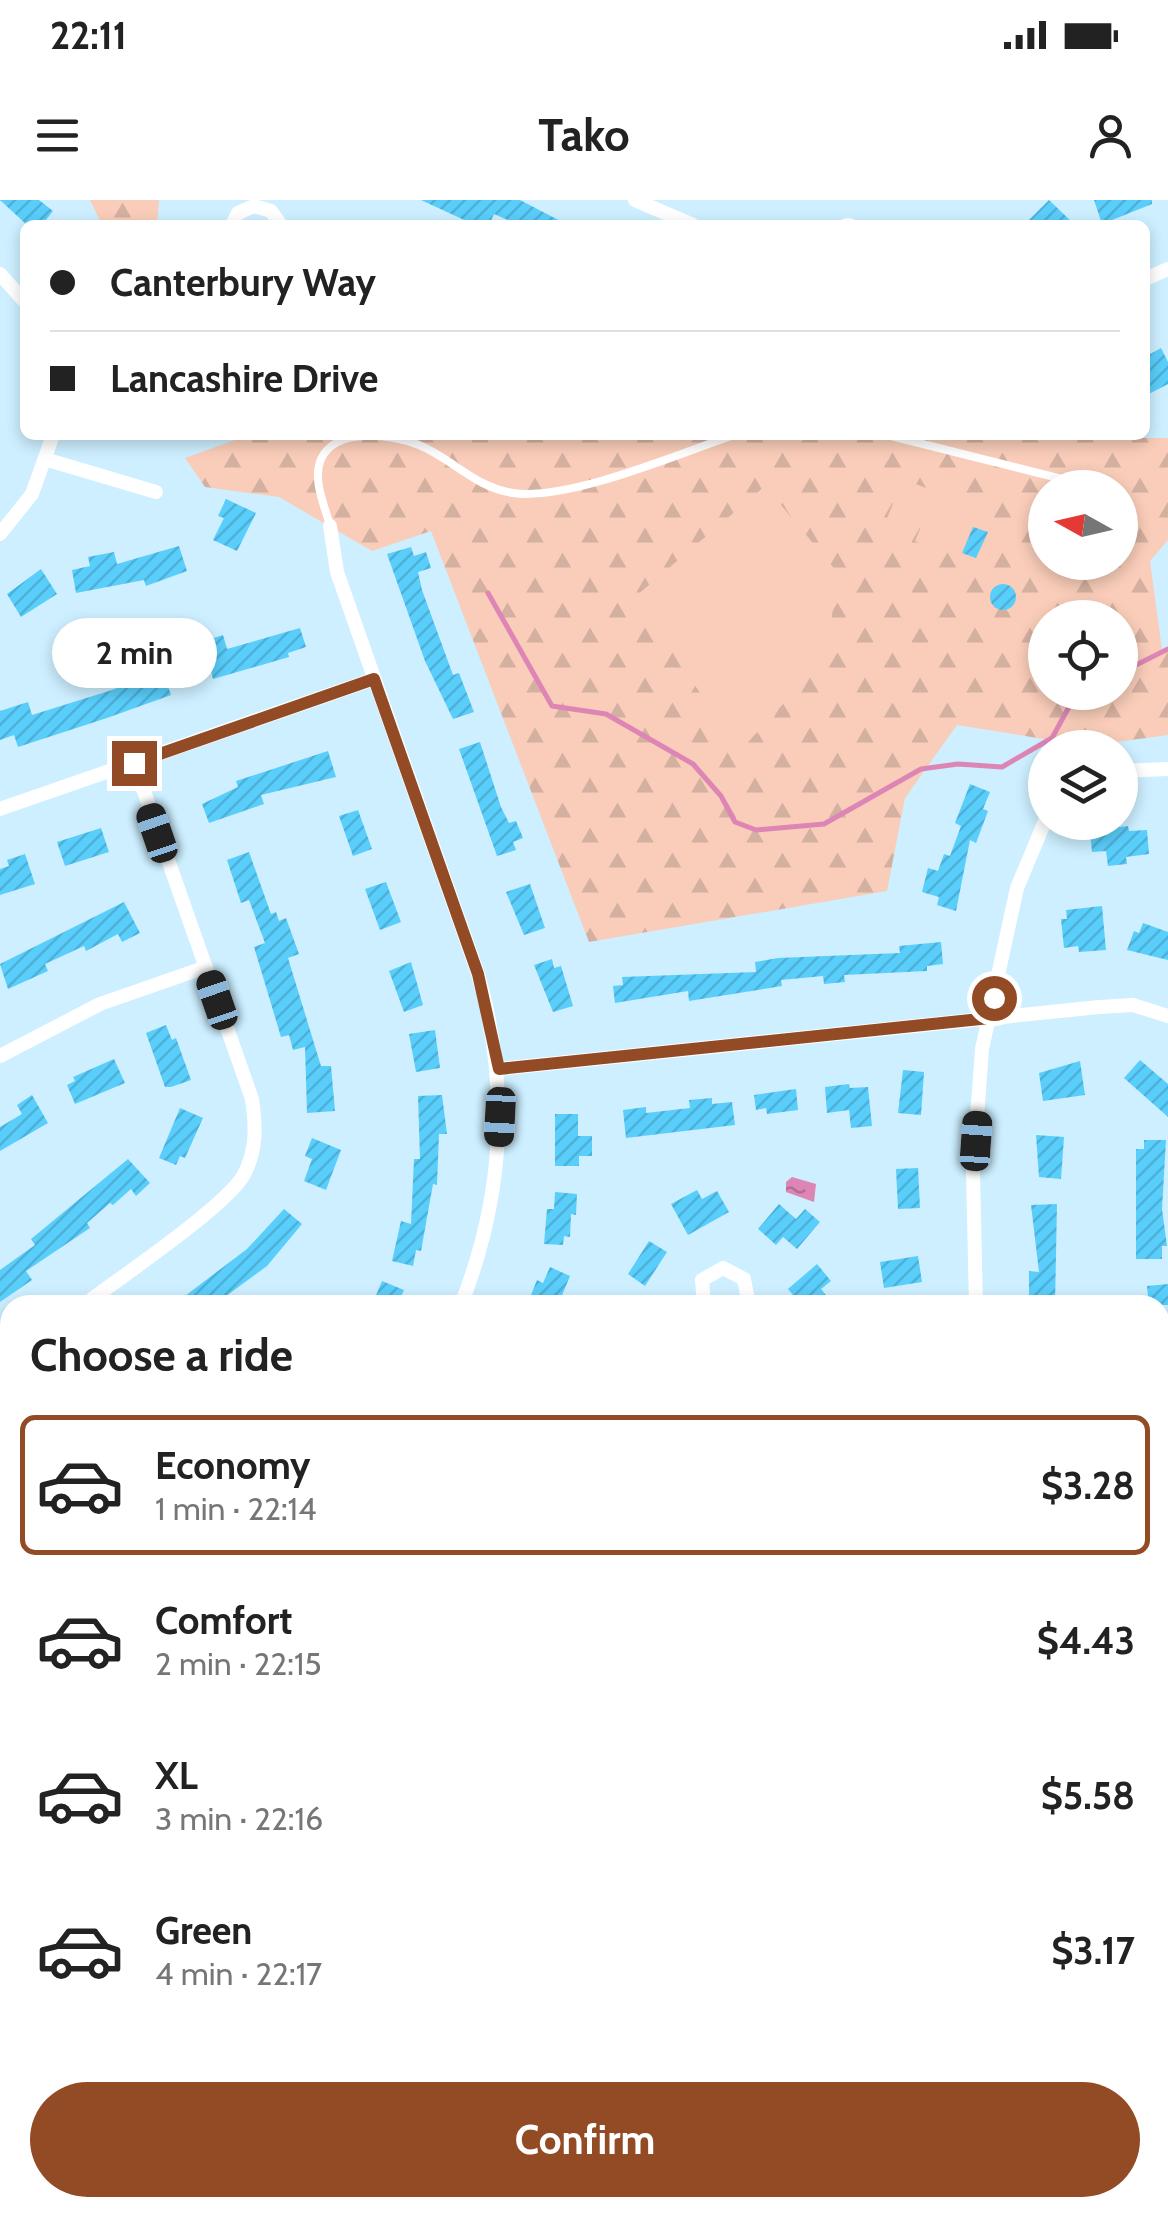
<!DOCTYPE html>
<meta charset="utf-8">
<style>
:root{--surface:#fff;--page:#f2f2f2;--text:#222;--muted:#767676;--line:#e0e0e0;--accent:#924b25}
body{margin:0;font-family:Cabin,sans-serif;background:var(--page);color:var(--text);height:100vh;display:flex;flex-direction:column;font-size:38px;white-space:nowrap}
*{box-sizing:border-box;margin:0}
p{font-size:32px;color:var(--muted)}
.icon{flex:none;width:55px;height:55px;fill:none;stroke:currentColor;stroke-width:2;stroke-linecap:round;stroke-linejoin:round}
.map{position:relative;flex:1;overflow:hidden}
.side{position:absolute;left:0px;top:1095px;width:1170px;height:922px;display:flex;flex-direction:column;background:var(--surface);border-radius:30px 30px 0 0;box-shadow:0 5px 15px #0003}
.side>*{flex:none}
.hud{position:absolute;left:20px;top:20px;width:1130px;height:220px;border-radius:15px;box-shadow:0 5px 15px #0003;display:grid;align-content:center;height:220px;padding:0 30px;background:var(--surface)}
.needle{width:65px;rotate:278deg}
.fabs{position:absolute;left:1028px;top:270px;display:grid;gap:20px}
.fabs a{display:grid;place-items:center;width:110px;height:110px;border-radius:50%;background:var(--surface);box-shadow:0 5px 15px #0003;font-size:50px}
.end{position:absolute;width:45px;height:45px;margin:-22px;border:12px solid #924b25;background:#fff;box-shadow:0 0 0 5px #fff}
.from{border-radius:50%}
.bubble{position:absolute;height:70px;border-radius:35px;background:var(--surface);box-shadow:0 5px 15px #0003;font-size:32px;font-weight:700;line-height:70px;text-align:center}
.car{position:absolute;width:30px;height:60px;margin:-30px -15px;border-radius:12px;box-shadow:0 0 8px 2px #0007;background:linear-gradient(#222 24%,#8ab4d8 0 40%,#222 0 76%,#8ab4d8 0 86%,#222 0)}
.hud b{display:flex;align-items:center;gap:35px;height:95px;font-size:38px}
.hud b+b{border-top:2px solid var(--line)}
.hud i{width:25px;height:25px;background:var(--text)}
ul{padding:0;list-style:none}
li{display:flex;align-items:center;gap:30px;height:140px;margin:0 20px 15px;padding:0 10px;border:5px solid transparent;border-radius:15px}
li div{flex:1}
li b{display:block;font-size:38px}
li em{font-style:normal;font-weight:700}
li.on{border-color:var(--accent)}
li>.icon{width:90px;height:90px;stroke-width:1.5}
h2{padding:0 30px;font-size:45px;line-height:120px}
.cta{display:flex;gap:20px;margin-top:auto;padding:20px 30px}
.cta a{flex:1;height:115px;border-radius:60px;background:var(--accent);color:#fff;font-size:40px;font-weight:700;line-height:115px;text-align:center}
.status{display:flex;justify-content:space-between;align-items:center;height:70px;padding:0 50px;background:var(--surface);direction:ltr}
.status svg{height:28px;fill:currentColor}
header{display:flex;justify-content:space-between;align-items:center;height:130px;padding:0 30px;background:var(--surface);font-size:45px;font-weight:700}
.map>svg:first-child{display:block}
.forest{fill:url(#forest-firs);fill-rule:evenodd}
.pitch{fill:#f9cdb9}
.water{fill:url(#water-ripples)}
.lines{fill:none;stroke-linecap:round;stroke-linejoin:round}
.stream{stroke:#dd86b6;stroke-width:5}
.building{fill:url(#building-hatch)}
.service{stroke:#fff;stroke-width:8}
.minor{stroke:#fff;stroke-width:14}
.route{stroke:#924b25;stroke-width:12}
</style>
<div class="status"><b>22:11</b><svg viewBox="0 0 49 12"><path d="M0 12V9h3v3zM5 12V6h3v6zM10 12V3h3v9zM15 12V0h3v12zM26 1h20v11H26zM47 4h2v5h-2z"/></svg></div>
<header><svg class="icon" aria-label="menu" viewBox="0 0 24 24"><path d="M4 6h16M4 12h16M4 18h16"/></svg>Tako<svg class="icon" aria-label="person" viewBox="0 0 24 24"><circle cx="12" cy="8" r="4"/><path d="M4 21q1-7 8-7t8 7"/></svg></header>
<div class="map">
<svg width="1168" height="2017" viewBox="0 0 1168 2017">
<defs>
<pattern id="forest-firs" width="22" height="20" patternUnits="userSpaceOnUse" patternTransform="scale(2.5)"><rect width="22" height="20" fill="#f9cdb9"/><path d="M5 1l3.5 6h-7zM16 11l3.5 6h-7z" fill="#d4b0a0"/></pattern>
<pattern id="water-ripples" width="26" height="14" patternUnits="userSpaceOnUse" patternTransform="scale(2.5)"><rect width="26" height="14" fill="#dd86b6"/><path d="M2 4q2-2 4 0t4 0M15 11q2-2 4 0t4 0" fill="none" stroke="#b16e95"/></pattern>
<pattern id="building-hatch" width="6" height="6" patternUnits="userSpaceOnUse" patternTransform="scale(2.5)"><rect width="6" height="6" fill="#5acefb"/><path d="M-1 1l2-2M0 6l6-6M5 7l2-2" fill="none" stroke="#4cb1d8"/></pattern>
</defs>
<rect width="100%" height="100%" fill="#cdefff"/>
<!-- forest -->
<g class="forest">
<path d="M90,0H159L157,25H102Z"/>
<path d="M236,235L1168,238V340L1150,361L1162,450L1168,447V535L1087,546L957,525L905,598L887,691L589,742L431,331L372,351L279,297L205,287L185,258L235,240ZM1045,288H1120V362H1045ZM1045,418H1120V492H1045Z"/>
</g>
<!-- pitch -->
<g class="pitch">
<path d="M903,279L931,290L911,339L883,328Z"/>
<path d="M765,286L838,373L826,457L739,552L636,396Z"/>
<path d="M935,293L963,304L943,353L915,341Z"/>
<path d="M405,2008H618L612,2017H422Z"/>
</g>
<!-- water -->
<path class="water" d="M792,977L816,984L814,1002L786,992V982Z"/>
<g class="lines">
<!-- stream -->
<g class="stream">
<path d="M488,393L552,506L606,514L693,564L721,596L735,622L756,630L824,624L921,569L958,564L1002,567L1052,538L1070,505L1086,492"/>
<path d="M1120,473L1168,449"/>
</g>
</g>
<!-- building -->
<g class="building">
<path d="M0,0H39L53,11L42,25H27Z"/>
<path d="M421,0H520L568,25H519L494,14L489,25H475Z"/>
<path d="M1049,0L1075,25H1024Z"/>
<path d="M1094,0H1152V4L1102,24Z"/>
<path d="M1161,148L1168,162V184L1145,196V157Z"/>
<path d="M226,299L256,313L237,351L213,340L224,318L218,316Z"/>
<path d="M973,327L988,332L976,358L962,353Z"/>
<path d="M179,346L187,371L146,386L144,380L76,393L72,370L90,366L88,357L114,352L117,364Z"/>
<path d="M411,347L414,356L426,352L431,368L418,372L422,390L453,475L459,473L474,512L453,519L425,461L387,354Z"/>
<path d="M41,369L57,394L21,417L7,394Z"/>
<circle cx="1003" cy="397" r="13"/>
<path d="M300,428L306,447L288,453L289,457L213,479L210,468L166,481L171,495L107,518L18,547L14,535L0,540V511L28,502L32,515L112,490L150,475L149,470L181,460L188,454L186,447L223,435L227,449Z"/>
<path d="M480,542L501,607L509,623L516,621L523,638L513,642L516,650L497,656L459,549Z"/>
<path d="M328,551L336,577L261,595L264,604L209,623L202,604L238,587L236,581Z"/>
<path d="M970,584L990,592L983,609L988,611L976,643L970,640L956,711L937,705L939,697L922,692L928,668L938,671L944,654L950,656L961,626L955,623Z"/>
<path d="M358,610L372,649L353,656L339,616Z"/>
<path d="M1128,626L1129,631L1147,630L1149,654L1126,657L1127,664L1108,666L1106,651L1092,652L1090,631Z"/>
<path d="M101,628L109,652L65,666L57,642Z"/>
<path d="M249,652L271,714L276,712L279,721L286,718L299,754L288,758L321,866H331L335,911L307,913L305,847L293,850L289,835L281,837L254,747L265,743L249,700L241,703L227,660Z"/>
<path d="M25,654L35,684L0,695V669L9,666L7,660Z"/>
<path d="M386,682L401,722L380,730L365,689Z"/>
<path d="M530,684L545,728L524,735L506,692Z"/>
<path d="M124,702L140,733L122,742L118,734L86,751L84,746L45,764L48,771L8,789L0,764Z"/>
<path d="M1102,706L1106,750L1079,752L1078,746L1064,748L1061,719H1067L1066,710Z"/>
<path d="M1143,723L1168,732V760L1127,750L1134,731L1139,733Z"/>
<path d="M941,742L943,764L927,766V771L844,775L845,782L824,784L823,776L781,780L782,786L689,801L688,791L615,803L613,786L623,785L622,777L756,772L755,762L778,758L900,753L899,746Z"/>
<path d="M552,759L554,768L561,766L573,806L553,812L534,765Z"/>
<path d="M411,762L423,805L404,812L389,771Z"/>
<path d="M166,825L172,840L176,838L191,880L171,887H165L146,833Z"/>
<path d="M435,830L440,868L416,872L409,834Z"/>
<path d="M114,859L125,883L75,904L67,885L75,881L73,877Z"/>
<path d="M1140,860L1168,884V917L1124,878Z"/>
<path d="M1080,861L1085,895L1043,901L1039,873Z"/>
<path d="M903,870L924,872L921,915L898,913Z"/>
<path d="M849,884L850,888L868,887L872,926L851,928L849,910L827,913L825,887Z"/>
<path d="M796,889L798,910L767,914L766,908L756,910L754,895Z"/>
<path d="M32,895L48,923L0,951V927L22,914L17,905Z"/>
<path d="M442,895L447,934H439L437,985L433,984L421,1051L416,1050L413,1066L392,1061L401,1021L411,1024L414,959H420L418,896Z"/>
<path d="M712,898V904L732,902L735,925L626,938L623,910L646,907V913L690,908L689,900Z"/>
<path d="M180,908L203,918L185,958L180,956L176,965L159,958Z"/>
<path d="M555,914H578V936H592V956H579V966H555Z"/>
<path d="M1036,935L1064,937L1061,979L1039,977Z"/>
<path d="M312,938L341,950L326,990L304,981L312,959L305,956Z"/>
<path d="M1144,940H1166L1162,1009L1167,1046H1162V1059H1136V949H1144Z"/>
<path d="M128,959L150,983L136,996L131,989L113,1005L110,1003L87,1023L90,1028L26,1071L32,1080L0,1102V1070L35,1045L31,1039Z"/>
<path d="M918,968L920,1008L898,1009L896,969Z"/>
<path d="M697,990L702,999L717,991L729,1012L688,1035L671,1004Z"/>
<path d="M555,992L577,994L576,1015L571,1014L570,1037L564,1036L563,1045L544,1044L547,1009H554Z"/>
<path d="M779,1004L796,1019L805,1009L820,1022L797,1049L783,1037L776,1045L758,1029Z"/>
<path d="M1057,1004L1055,1105H1034L1035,1096H1029V1071L1039,1072L1031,1005Z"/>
<path d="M284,1009L302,1024L267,1066L214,1105H173L247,1049Z"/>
<path d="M649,1041L667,1052L645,1086L628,1074Z"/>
<path d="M918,1056L922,1082L884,1088L880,1062Z"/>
<path d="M817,1064L831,1081L821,1089L834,1105H801L788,1089Z"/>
<path d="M550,1067L570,1076L558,1105H527L537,1080L543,1083Z"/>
<path d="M382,1081L404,1090L397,1105H372Z"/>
<path d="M1168,1084V1105H1149L1147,1086Z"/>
</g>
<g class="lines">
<!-- service -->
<g class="service">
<path d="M887,235L1078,283"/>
<path d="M330,326C325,306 312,280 321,259C336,227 392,234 419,245C453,259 474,287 513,293C569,301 678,254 734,235"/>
</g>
<!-- minor -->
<g class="minor">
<path d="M635,0L693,25"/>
<path d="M232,25L238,13L254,6L271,11L281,25"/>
<path d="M846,25H850"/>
<path d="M0,74L25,102"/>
<path d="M1145,79L1168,69"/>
<path d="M48,260L156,292"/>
<path d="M330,326L337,372L478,774C510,887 504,995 461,1105"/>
<path d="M0,334L32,294L53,235"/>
<path d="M1120,571L1168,569"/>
<path d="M0,609L374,479"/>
<path d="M0,856L100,804L206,767"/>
<path d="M499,869L1099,807L1133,805L1168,816"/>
<path d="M84,1105C118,1079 225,1007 243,976C257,952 256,926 252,899L134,563"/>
<path d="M704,1105L702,1080L723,1068L744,1079L747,1095L743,1105"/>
<path d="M976,1105L973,972L982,849L1017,688L1045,621"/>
<path d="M0,1170L10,1162"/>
<path d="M0,1375L10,1381"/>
<path d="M0,1656L10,1662"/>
<path d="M0,1793L10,1780"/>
<path d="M1160,1806L1168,1810"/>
<path d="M0,1808L10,1821"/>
<path d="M164,2017L170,2008"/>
<path d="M760,2017L761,2008"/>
</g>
</g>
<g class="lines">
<!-- route -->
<path class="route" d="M134,563L374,479L478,774L499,869L990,818L994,798"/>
</g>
</svg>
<div class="fabs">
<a><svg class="needle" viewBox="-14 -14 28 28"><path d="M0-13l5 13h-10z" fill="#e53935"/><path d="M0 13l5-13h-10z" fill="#767676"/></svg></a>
<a><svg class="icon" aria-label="locate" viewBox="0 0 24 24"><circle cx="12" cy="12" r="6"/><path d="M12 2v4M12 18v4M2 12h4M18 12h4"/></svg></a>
<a><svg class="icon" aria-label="layers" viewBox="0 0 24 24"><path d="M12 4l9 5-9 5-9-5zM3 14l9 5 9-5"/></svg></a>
</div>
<i class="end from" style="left:994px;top:798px"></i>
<i class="end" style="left:134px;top:563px"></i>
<div class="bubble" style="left:52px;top:418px;width:165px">2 min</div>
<i class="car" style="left:157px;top:633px;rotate:341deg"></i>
<i class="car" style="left:217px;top:800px;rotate:341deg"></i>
<i class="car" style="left:500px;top:917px;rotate:183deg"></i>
<i class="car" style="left:976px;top:941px;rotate:4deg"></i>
<div class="hud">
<b><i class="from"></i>Canterbury Way</b>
<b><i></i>Lancashire Drive</b>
</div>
<section class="side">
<h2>Choose a ride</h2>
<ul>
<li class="on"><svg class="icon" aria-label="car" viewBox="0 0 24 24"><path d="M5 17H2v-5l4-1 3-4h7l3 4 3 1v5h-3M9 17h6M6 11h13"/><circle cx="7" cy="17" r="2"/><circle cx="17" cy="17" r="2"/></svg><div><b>Economy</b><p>1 min · 22:14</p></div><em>$3.28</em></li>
<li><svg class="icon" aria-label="car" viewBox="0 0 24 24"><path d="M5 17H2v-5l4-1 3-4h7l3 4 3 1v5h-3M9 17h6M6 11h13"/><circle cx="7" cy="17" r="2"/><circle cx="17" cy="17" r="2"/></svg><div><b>Comfort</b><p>2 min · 22:15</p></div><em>$4.43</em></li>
<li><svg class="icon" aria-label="car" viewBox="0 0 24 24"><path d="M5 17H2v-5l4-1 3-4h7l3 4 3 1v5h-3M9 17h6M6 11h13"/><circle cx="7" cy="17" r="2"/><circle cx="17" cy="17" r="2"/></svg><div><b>XL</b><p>3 min · 22:16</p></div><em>$5.58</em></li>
<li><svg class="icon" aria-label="car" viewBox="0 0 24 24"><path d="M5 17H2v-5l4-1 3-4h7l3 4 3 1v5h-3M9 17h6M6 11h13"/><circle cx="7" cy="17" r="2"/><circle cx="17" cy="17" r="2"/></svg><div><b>Green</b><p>4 min · 22:17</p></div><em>$3.17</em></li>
</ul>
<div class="cta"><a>Confirm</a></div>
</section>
</div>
